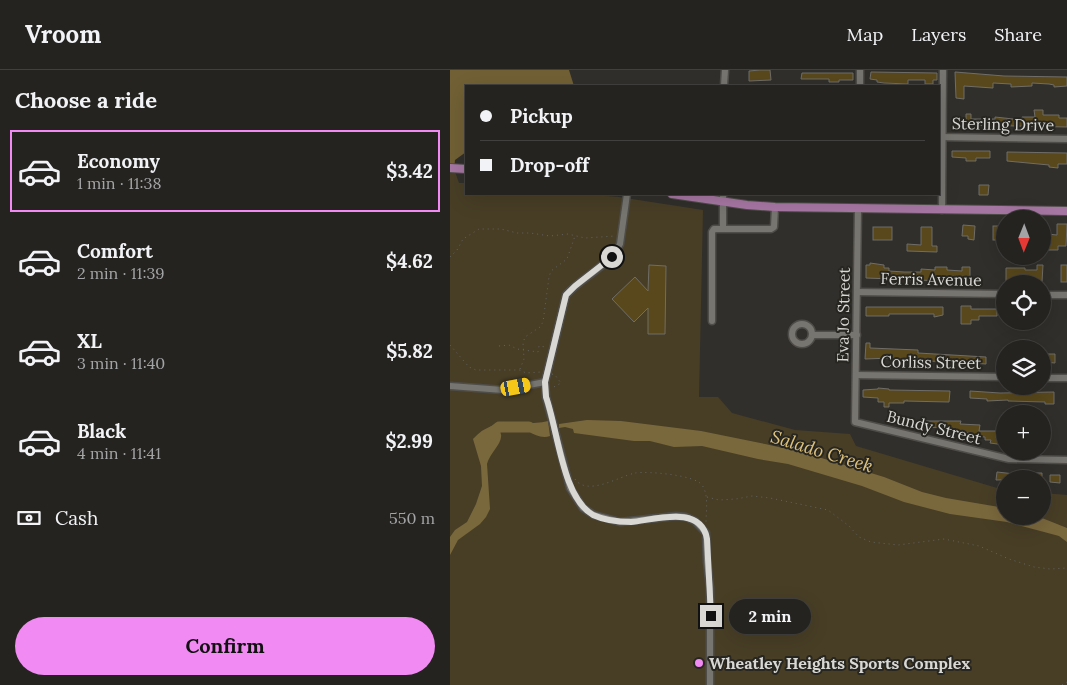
<!DOCTYPE html>
<meta charset="utf-8">
<style>
:root{--surface:#252320;--page:#312f2d;--text:#f1f3f6;--muted:#a3a4a5;--line:#42403e;--accent:#f28af3}
body{margin:0;font-family:Lora,serif;background:var(--page);color:var(--text);height:100vh;display:flex;flex-direction:column;font-size:19px;white-space:nowrap}
*{box-sizing:border-box;margin:0}
p{font-size:16px;color:var(--muted)}
.icon{flex:none;width:28px;height:28px;fill:none;stroke:currentColor;stroke-width:2;stroke-linecap:round;stroke-linejoin:round}
.map{position:relative;flex:1;overflow:hidden}
.sheet{display:flex;flex-direction:column;background:var(--surface);width:450px}
.sheet>*{flex:none}
.top-card{position:absolute;left:15px;top:15px;width:475px;height:110px;border-radius:0px;box-shadow:0 5px 20px #0002,0 0 0 1px var(--line);display:grid;align-content:center;height:110px;padding:0 15px;background:var(--surface)}
.needle{width:32px;rotate:181deg}
.fabs{position:absolute;left:546px;top:140px;display:grid;gap:10px}
.fabs a{display:grid;place-items:center;width:55px;height:55px;border-radius:50%;background:var(--surface);box-shadow:0 5px 20px #0002,0 0 0 1px var(--line);font-size:25px}
.end{position:absolute;width:22px;height:22px;margin:-11px;border:6px solid #d9d8d5;background:#111;box-shadow:0 0 0 2px #111}
.from{border-radius:50%}
.bubble{position:absolute;height:35px;border-radius:18px;background:var(--surface);box-shadow:0 5px 20px #0002,0 0 0 1px var(--line);font-size:16px;font-weight:800;line-height:35px;text-align:center}
.car{position:absolute;width:15px;height:30px;margin:-15px -8px;border-radius:6px;box-shadow:0 0 4px 1px #0007;background:linear-gradient(#f5c518 24%,#345 0 40%,#f5c518 0 76%,#345 0 86%,#f5c518 0)}
.top-card b{display:flex;align-items:center;gap:18px;height:48px;font-size:19px}
.top-card b+b{border-top:1px solid var(--line)}
.top-card i{width:12px;height:12px;background:var(--text)}
ul{padding:0;list-style:none}
li{display:flex;align-items:center;gap:15px;height:82px;margin:0 10px 8px;padding:0 5px;border:2px solid transparent;border-radius:0px}
li div{flex:1}
li b{display:block;font-size:19px}
li em{font-style:normal;font-weight:800}
li.active{border-color:var(--accent)}
li>.icon{width:45px;height:45px;stroke-width:1.5}
h2{padding:0 15px;font-size:22px;line-height:60px}
.pay{display:flex;align-items:center;gap:12px;height:55px;padding:0 15px;font-size:19px}
.pay p{margin-inline-start:auto}
.primary-button{display:flex;gap:10px;margin-top:auto;padding:10px 15px}
.primary-button a{flex:1;height:58px;border-radius:30px;background:var(--accent);color:#111;font-size:20px;font-weight:800;line-height:58px;text-align:center}
header{display:flex;align-items:center;gap:30px;box-sizing:border-box;height:70px;padding:0 25px;background:var(--surface);border-bottom:1px solid var(--line)}
header strong{font-size:24px}
nav{display:flex;gap:28px;margin-inline-start:auto;font-size:18px}
main{display:flex;flex:1;min-height:0}
.map>svg:first-child{display:block}
.green{fill:#483e26}
.forest{fill:#716035}
.water{fill:#7a683d}
.lines{fill:none;stroke-linecap:round;stroke-linejoin:round}
.river{stroke:#7a683d;stroke-width:11}
.building{fill:#59481c;stroke:#6f6d68}
.minor-casing{stroke:#4f4d49;stroke-width:9}
.major-casing{stroke:#4f4d49;stroke-width:10}
.path{stroke:#65635f;stroke-width:1;stroke-dasharray:1 4;stroke-linecap:butt}
.minor{stroke:#777570;stroke-width:6}
.major{stroke:#a676a3;stroke-width:8}
.route{stroke:#d9d8d5;stroke-width:6}
.poi-dot{fill:#f28af3;stroke:#272621;stroke-width:2}
.labels{text-anchor:middle;dominant-baseline:central;stroke-width:4;stroke-linejoin:round;paint-order:stroke}
.street-label{font-size:16px;fill:#d9d8d5;stroke:#272621}
.poi-label{font-size:16px;font-weight:bold;fill:#d9d8d5;stroke:#272621;text-anchor:start}
.water-label{font-size:18px;font-style:italic;fill:#dfc27c;stroke:#272621}
</style>
<header>
<strong>Vroom</strong>
<nav><a>Map</a><a>Layers</a><a>Share</a></nav>
</header>
<main>
<section class="sheet">
<h2>Choose a ride</h2>
<ul>
<li class="active"><svg class="icon" aria-label="car" viewBox="0 0 24 24"><path d="M5 17H2v-5l4-1 3-4h7l3 4 3 1v5h-3M9 17h6M6 11h13"/><circle cx="7" cy="17" r="2"/><circle cx="17" cy="17" r="2"/></svg><div><b>Economy</b><p>1 min · 11:38</p></div><em>$3.42</em></li>
<li><svg class="icon" aria-label="car" viewBox="0 0 24 24"><path d="M5 17H2v-5l4-1 3-4h7l3 4 3 1v5h-3M9 17h6M6 11h13"/><circle cx="7" cy="17" r="2"/><circle cx="17" cy="17" r="2"/></svg><div><b>Comfort</b><p>2 min · 11:39</p></div><em>$4.62</em></li>
<li><svg class="icon" aria-label="car" viewBox="0 0 24 24"><path d="M5 17H2v-5l4-1 3-4h7l3 4 3 1v5h-3M9 17h6M6 11h13"/><circle cx="7" cy="17" r="2"/><circle cx="17" cy="17" r="2"/></svg><div><b>XL</b><p>3 min · 11:40</p></div><em>$5.82</em></li>
<li><svg class="icon" aria-label="car" viewBox="0 0 24 24"><path d="M5 17H2v-5l4-1 3-4h7l3 4 3 1v5h-3M9 17h6M6 11h13"/><circle cx="7" cy="17" r="2"/><circle cx="17" cy="17" r="2"/></svg><div><b>Black</b><p>4 min · 11:41</p></div><em>$2.99</em></li>
</ul>
<div class="pay"><svg class="icon" aria-label="cash" viewBox="0 0 24 24"><path d="M3 7h18v10H3z"/><circle cx="12" cy="12" r="2"/></svg>Cash<p>550 m</p></div>
<div class="primary-button"><a>Confirm</a></div>
</section>
<div class="map">
<svg width="617" height="615" viewBox="0 0 617 615">
<rect width="100%" height="100%" fill="#312f2b"/>
<!-- green -->
<path class="green" d="M0,99H4L9,113H16V124H130L169,127L253,140L249,327H268L282,343L345,360L400,364L406,376L547,418L555,419V446H592L593,423L617,425V615H0Z"/>
<!-- forest -->
<path class="forest" d="M0,0H119L124,16H16V82L5,90L4,99H0Z"/>
<!-- water -->
<g class="water">
<path d="M137,350L171,351L251,361L315,374L355,383L434,407L472,422L496,428L555,438V446H587L617,458V472L609,466L557,452L500,444L454,432L412,416L338,394L308,389L252,376L224,377L200,371H184L124,363L123,359L115,357L109,358V354Z"/>
<path d="M98,351L100,366C83,372 70,347 48,359C49,361 52,364 51,367C51,374 39,385 37,394L40,439L36,447L30,454L8,470L0,485V467L5,460L17,452L26,434L32,416L31,396L23,369C45,344 70,358 98,351Z"/>
</g>
<g class="lines">
<!-- river -->
<path class="river" d="M40,364L49,357H79"/>
</g>
<!-- building -->
<g class="building">
<path d="M310,0H320L321,10L299,11V1Z"/>
<path d="M421,2L487,3V10H483V14H475V10H458V14L434,13L427,12V10L420,9Z"/>
<path d="M505,2L554,6L617,7V16L604,17V15L599,14L582,13V16L561,17V14L543,13V18L514,16V29L506,28Z"/>
<path d="M352,3H403V10H389V12H379V9H351Z"/>
<path d="M584,40H593V45H609V48H617V57L516,55V44H521V49H545V47L572,50V47H585Z"/>
<path d="M502,81H540V88H526V91H516V88L502,87Z"/>
<path d="M557,82L617,83V94H608V98L599,97V95L557,91Z"/>
<path d="M529,115H539L538,125H529Z"/>
<path d="M607,154H617L616,176H608V180H592V166L598,167V164L607,165Z"/>
<path d="M513,155L525,156L524,170L518,169V166H512Z"/>
<rect x="543" y="156" width="9" height="14"/>
<rect x="423" y="157" width="19" height="13"/>
<path d="M471,157H482V176H487V182L457,181V174L471,175Z"/>
<path d="M420,193L434,195V198H439V201L454,202H471V199L485,200V197H497V200L512,201V197H520V212L416,208V195H420Z"/>
<path d="M199,195L216,196L215,264H198V238L184,252L162,229L185,207L198,221Z"/>
<path d="M587,195H593L592,212H556V198H575V200H587Z"/>
<rect x="611" y="195" width="6" height="17"/>
<path d="M511,236H521V239H547V246H529V250H521V254H511Z"/>
<path d="M416,237H493V245L484,247V244H439V246H416Z"/>
<path d="M416,273H420V278L468,280V283L536,287V294L494,291L451,292V290H442V288L415,289Z"/>
<path d="M593,284H605V293L593,292Z"/>
<path d="M428,318L439,319V320L500,321L499,332L454,331V333H439V337H434V332H428V328L413,327V320L428,319Z"/>
<path d="M520,321L550,323L604,322V334H595V332L558,331V330L537,331V329L520,328Z"/>
<path d="M472,351H511L510,354L530,355L529,361H546V368H555V375L540,373L541,370H535V367L519,366L520,363L503,362L504,359H493V357L471,358Z"/>
<path d="M547,402L565,404V403H592V409L546,410Z"/>
<path d="M600,405H610V413L600,412Z"/>
</g>
<g class="lines">
<!-- minor casing -->
<g class="minor-casing">
<g id="minor">
<path d="M410,0V16"/>
<path d="M274,16L275,0"/>
<path d="M489,67L617,69"/>
<path d="M177,124L170,174C159,196 132,207 116,225L95,312L96,327L120,418L133,438L144,445L170,452L226,446L236,447L245,451L256,463L257,491L260,518V615"/>
<path d="M273,124V158"/>
<path d="M408,138L405,352L559,389L617,390"/>
<path d="M492,140L493,0"/>
<path d="M407,222L555,224"/>
<path d="M592,225H617"/>
<path d="M262,251V162L264,159H321L324,157L325,137"/>
<circle cx="352" cy="264" r="10"/>
<path d="M362,265H407"/>
<path d="M406,305L555,307"/>
<path d="M592,308H617"/>
<path d="M0,316L53,320L95,312"/>
</g>
</g>
<!-- major casing -->
<g class="major-casing">
<g id="major">
<path d="M0,98L16,99"/>
<path d="M222,124L297,135L325,137L617,141"/>
</g>
</g>
<!-- path -->
<g class="path">
<path d="M0,187L7,180L13,169L29,159H51L67,163H80L100,166L118,164L135,168L165,166"/>
<path d="M0,275L19,297L26,300H70L76,303L91,302"/>
<path d="M49,276L59,275L67,279L88,282L89,276L96,277"/>
<path d="M70,299L74,289L73,273L75,267L90,257L93,252L99,207L101,201L117,189L125,166"/>
<path d="M102,304L105,305L111,313L102,318"/>
<path d="M125,409C137,427 170,406 185,403C198,401 245,405 252,415C259,425 256,441 256,453"/>
<path d="M257,427L269,430L286,429L302,426L320,428L378,440L399,456L409,467L421,472L448,475L494,469L529,476L559,489L584,497L600,499L617,498"/>
<path d="M612,615L617,612"/>
</g>
<!-- minor -->
<use href="#minor" class="minor"/>
<!-- major -->
<use href="#major" class="major"/>
</g>
<g class="lines">
<!-- route -->
<path class="route" d="M162,187L125,216L116,225L95,312L96,327C108,360 112,427 143,445C154,450 168,452 181,452C204,450 251,434 257,469L261,546"/>
</g>
<!-- markers -->
<circle class="poi-dot" cx="249" cy="593" r="5"/>
<g class="labels">
<!-- street labels -->
<g class="street-label">
<text transform="translate(553 54) rotate(1)">Sterling Drive</text>
<text transform="translate(481 209) rotate(1)">Ferris Avenue</text>
<text transform="translate(393 245) rotate(-89)">Eva Jo Street</text>
<text transform="translate(481 292) rotate(1)">Corliss Street</text>
<text transform="translate(484 357) rotate(14)">Bundy Street</text>
</g>
<!-- poi labels -->
<g class="poi-label">
<text x="259" y="593">Wheatley Heights Sports Complex</text>
</g>
<!-- water labels -->
<g class="water-label">
<text transform="translate(372 381) rotate(17)">Salado Creek</text>
</g>
</g>
</svg>
<div class="fabs">
<a><svg class="needle" viewBox="-14 -14 28 28"><path d="M0-13l5 13h-10z" fill="#e53935"/><path d="M0 13l5-13h-10z" fill="#a3a4a5"/></svg></a>
<a><svg class="icon" aria-label="locate" viewBox="0 0 24 24"><circle cx="12" cy="12" r="6"/><path d="M12 2v4M12 18v4M2 12h4M18 12h4"/></svg></a>
<a><svg class="icon" aria-label="layers" viewBox="0 0 24 24"><path d="M12 4l9 5-9 5-9-5zM3 14l9 5 9-5"/></svg></a>
<a>+</a>
<a>−</a>
</div>
<i class="end from" style="left:162px;top:187px"></i>
<i class="end" style="left:261px;top:546px"></i>
<div class="bubble" style="left:279px;top:529px;width:82px">2 min</div>
<i class="car" style="left:66px;top:317px;rotate:79deg"></i>
<div class="top-card">
<b><i class="from"></i>Pickup</b>
<b><i></i>Drop-off</b>
</div>
</div>
</main>
